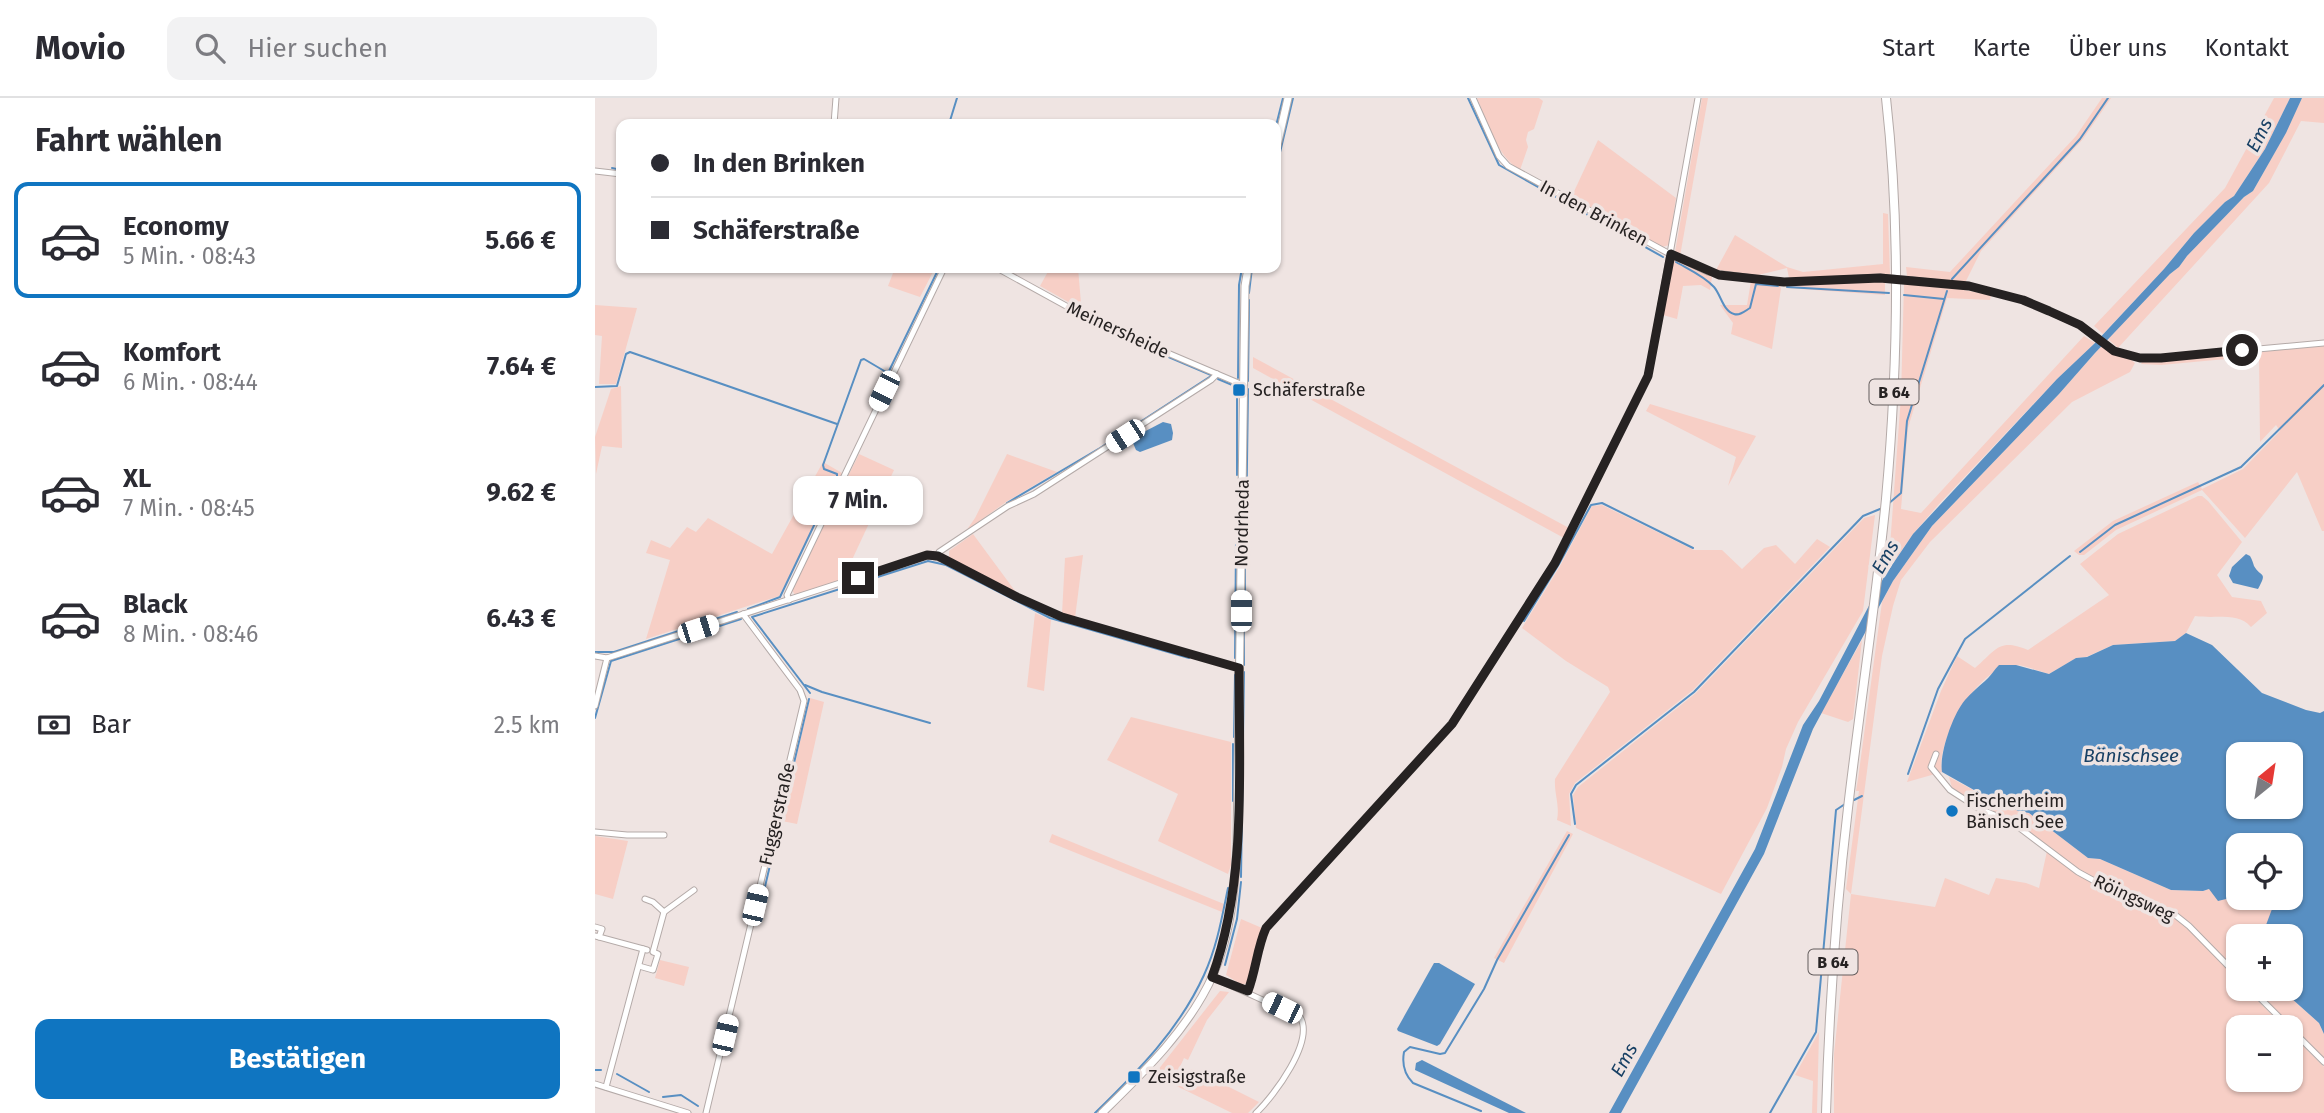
<!DOCTYPE html>
<html lang="de">
<meta charset="utf-8">
<style>
:root{--surface:#fff;--page:#f2f2f3;--text:#2b2b33;--muted:#7c7c81;--line:#e1e1e2;--accent:#0f75c1}
body{margin:0;font-family:"Fira Sans",sans-serif;background:var(--page);color:var(--text);height:100vh;display:flex;flex-direction:column;font-size:26px;white-space:nowrap}
*{box-sizing:border-box;margin:0}
p{font-size:23px;color:var(--muted)}
.icon{flex:none;width:38px;height:38px;fill:none;stroke:currentColor;stroke-width:2;stroke-linecap:round;stroke-linejoin:round}
.map{position:relative;flex:1;overflow:hidden}
.drawer{display:flex;flex-direction:column;background:var(--surface);width:595px}
.drawer>*{flex:none}
.guide{position:absolute;left:21px;top:21px;width:665px;height:154px;border-radius:14px;box-shadow:0 2px 5px #0004;display:grid;align-content:center;height:154px;padding:0 35px;background:var(--surface)}
.needle{width:46px;rotate:30deg}
.controls{position:absolute;left:1631px;top:644px;display:grid;gap:14px}
.controls a{display:grid;place-items:center;width:77px;height:77px;border-radius:14px;background:var(--surface);box-shadow:0 2px 5px #0004;font-size:35px}
.end{position:absolute;width:32px;height:32px;margin:-16px;border:9px solid #262222;background:#fff;box-shadow:0 0 0 4px #fff}
.from{border-radius:50%}
.bubble{position:absolute;height:49px;border-radius:14px;background:var(--surface);box-shadow:0 2px 5px #0004;font-size:23px;font-weight:700;line-height:49px;text-align:center}
.car{position:absolute;width:21px;height:42px;margin:-21px -10px;border-radius:9px;box-shadow:0 0 5px 2px #0007;background:linear-gradient(#fff 24%,#345 0 40%,#fff 0 76%,#345 0 86%,#fff 0)}
.guide b{display:flex;align-items:center;gap:24px;height:66px;font-size:26px}
.guide b+b{border-top:2px solid var(--line)}
.guide i{width:18px;height:18px;background:var(--text)}
ul{padding:0;list-style:none}
li{display:flex;align-items:center;gap:21px;height:116px;margin:0 14px 10px;padding:0 21px;border:4px solid transparent;border-radius:14px}
li div{flex:1}
li b{display:block;font-size:26px}
li em{font-style:normal;font-weight:700}
li.selected{border-color:var(--accent)}
li>.icon{width:63px;height:63px;stroke-width:1.5}
h2{padding:0 35px;font-size:32px;line-height:84px}
.pay{display:flex;align-items:center;gap:18px;height:77px;padding:0 35px;font-size:26px}
.pay p{margin-inline-start:auto}
.primary-button{display:flex;gap:14px;margin-top:auto;padding:14px 35px}
.primary-button a{flex:1;height:80px;border-radius:14px;background:var(--accent);color:#fff;font-size:28px;font-weight:700;line-height:80px;text-align:center}
header{display:flex;align-items:center;gap:42px;box-sizing:border-box;height:98px;padding:0 35px;background:var(--surface);border-bottom:2px solid var(--line)}
header strong{font-size:33px}
nav{display:flex;gap:38px;margin-inline-start:auto;font-size:24px}
.search{width:490px;height:63px;background:var(--page);display:flex;align-items:center;gap:18px;box-sizing:border-box;padding:0 24px;border-radius:14px;color:var(--muted);font-size:26px}
main{display:flex;flex:1;min-height:0}
.map>svg:first-child{display:block}
.green{fill:#f7cfc6}
.water{fill:#588fc2;fill-rule:evenodd}
.lines{fill:none;stroke-linecap:round;stroke-linejoin:round}
.stream{stroke:#588fc2;stroke-width:2}
.minor-casing{stroke:#b4aaa8;stroke-width:7}
.secondary-casing{stroke:#b4aaa8;stroke-width:9}
.primary-casing{stroke:#b4aaa8;stroke-width:10}
.minor{stroke:#fff;stroke-width:5}
.secondary{stroke:#fff;stroke-width:7}
.primary{stroke:#fff;stroke-width:8}
.minor-bridge-casing{stroke:#b4aaa8;stroke-width:7;stroke-linecap:butt}
.minor-bridge{stroke:#fff;stroke-width:5}
.route{stroke:#262222;stroke-width:9}
.poi-dot{fill:#0f75c1;stroke:#efe4e2;stroke-width:2.5}
.labels{text-anchor:middle;dominant-baseline:central;stroke-width:7;stroke-linejoin:round;paint-order:stroke}
.shield{fill:#efe4e2;stroke:#625c5c;stroke-width:2}
.shield-label{font-size:16px;font-weight:bold;fill:#262222}
.street-label{font-size:18px;fill:#262222;stroke:#efe4e2}
.poi-label{font-size:18px;fill:#262222;stroke:#efe4e2;text-anchor:start}
.water-label{font-size:19px;font-style:italic;fill:#184064;stroke:#efe4e2}
</style>
<header>
<strong>Movio</strong>
<div class="search"><svg class="icon" aria-label="search" viewBox="0 0 24 24"><circle cx="10" cy="10" r="6"/><path d="M15 15l6 6"/></svg>Hier suchen</div>
<nav><a>Start</a><a>Karte</a><a>Über uns</a><a>Kontakt</a></nav>
</header>
<main>
<section class="drawer">
<h2>Fahrt wählen</h2>
<ul>
<li class="selected"><svg class="icon" aria-label="car" viewBox="0 0 24 24"><path d="M5 17H2v-5l4-1 3-4h7l3 4 3 1v5h-3M9 17h6M6 11h13"/><circle cx="7" cy="17" r="2"/><circle cx="17" cy="17" r="2"/></svg><div><b>Economy</b><p>5 Min. · 08:43</p></div><em>5.66 €</em></li>
<li><svg class="icon" aria-label="car" viewBox="0 0 24 24"><path d="M5 17H2v-5l4-1 3-4h7l3 4 3 1v5h-3M9 17h6M6 11h13"/><circle cx="7" cy="17" r="2"/><circle cx="17" cy="17" r="2"/></svg><div><b>Komfort</b><p>6 Min. · 08:44</p></div><em>7.64 €</em></li>
<li><svg class="icon" aria-label="car" viewBox="0 0 24 24"><path d="M5 17H2v-5l4-1 3-4h7l3 4 3 1v5h-3M9 17h6M6 11h13"/><circle cx="7" cy="17" r="2"/><circle cx="17" cy="17" r="2"/></svg><div><b>XL</b><p>7 Min. · 08:45</p></div><em>9.62 €</em></li>
<li><svg class="icon" aria-label="car" viewBox="0 0 24 24"><path d="M5 17H2v-5l4-1 3-4h7l3 4 3 1v5h-3M9 17h6M6 11h13"/><circle cx="7" cy="17" r="2"/><circle cx="17" cy="17" r="2"/></svg><div><b>Black</b><p>8 Min. · 08:46</p></div><em>6.43 €</em></li>
</ul>
<div class="pay"><svg class="icon" aria-label="cash" viewBox="0 0 24 24"><path d="M3 7h18v10H3z"/><circle cx="12" cy="12" r="2"/></svg>Bar<p>2.5 km</p></div>
<div class="primary-button"><a>Bestätigen</a></div>
</section>
<div class="map">
<svg width="1729" height="1015" viewBox="0 0 1729 1015">
<rect width="100%" height="100%" fill="#efe4e2"/>
<!-- green -->
<g class="green">
<path d="M882,0H944L948,3L939,31L933,34L931,42L933,49L925,72C901,57 893,25 882,0Z"/>
<path d="M1107,0H1113L1085,158L1080,154Z"/>
<path d="M1507,0H1516L1488,41L1386,153L1370,185L1312,178L1311,169L1355,174L1481,38Z"/>
<path d="M1679,0H1695L1670,51L1639,98L1630,104L1599,135L1569,171L1508,236L1499,228L1630,90Z"/>
<path d="M1707,0H1729V25L1706,23L1674,85L1523,250L1513,241L1575,176L1584,169L1592,158L1649,99L1658,93L1685,45Z"/>
<path d="M1003,42L1081,100L1074,147L1067,149L976,100Z"/>
<path d="M1288,115L1293,116L1295,177L1194,180L1192,170L1163,177L1120,174L1140,137L1192,169L1208,174L1288,166Z"/>
<path d="M1082,162L1117,179L1115,192L1106,187L1088,188L1082,221L1068,217L1078,164Z"/>
<path d="M300,170H340L325,199L293,188Z"/>
<path d="M455,170H483L486,205L484,210L445,188Z"/>
<path d="M1156,183L1183,186L1186,190L1177,251L1136,236L1138,225L1125,207H1152Z"/>
<path d="M1261,183L1290,184V197L1191,190L1192,186Z"/>
<path d="M1309,186L1363,191L1396,197L1395,202L1352,200L1313,330L1306,411L1326,415L1489,238L1500,245L1462,281L1344,406L1318,436L1298,465L1294,462L1306,298Z"/>
<path d="M0,207L42,210L21,286H4L7,238L0,237Z"/>
<path d="M1506,248C1516,255 1532,257 1540,265L1535,274L1477,304L1335,444L1306,482L1298,508L1287,558L1256,796L1340,809L1350,780L1394,797L1401,780L1431,785L1444,790L1452,753L1515,794L1578,819L1592,830L1643,882V891H1651L1689,929H1643V982H1696V936L1729,969V1015H1239V956L1256,796L1251,791L1264,693H1261L1263,681L1287,504L1298,483L1337,428L1464,296Z"/>
<path d="M1729,248V433H1727L1702,374L1650,440L1607,392L1521,432L1489,457H1484L1479,453L1518,423L1603,384L1607,391L1648,371L1685,333L1681,327L1665,344L1664,258L1566,267L1546,266L1548,262L1566,263Z"/>
<path d="M658,259L974,430L969,440L658,270Z"/>
<path d="M26,288L27,350L7,348L1,376L0,339L16,291Z"/>
<path d="M1055,306L1161,338L1133,388L1141,359L1051,313Z"/>
<path d="M264,356L299,372L248,481L200,497L197,492Z"/>
<path d="M412,356L462,374L411,404L371,433L380,420Z"/>
<path d="M228,364L247,375L184,498L51,541L75,462L51,455L56,442L75,450L92,429L101,434L113,420L177,456Z"/>
<path d="M1603,398H1607L1613,403L1647,444L1622,477L1637,499L1666,503L1672,515L1656,529C1643,514 1621,521 1600,518L1591,535L1580,543L1518,547L1491,559L1481,560L1454,576C1444,573 1432,568 1422,567C1385,564 1341,641 1347,674L1312,684L1346,593L1362,558L1380,570C1402,551 1404,540 1433,552L1514,497L1485,466L1523,436Z"/>
<path d="M1007,407L1099,452H1127L1147,471L1169,450L1181,447L1200,466L1222,441L1235,449L1098,592L980,685L974,696L976,728L962,722C965,707 959,696 960,681L1015,594L1013,589L971,563L927,530L965,468L997,408Z"/>
<path d="M1280,417L1268,513L1203,624L1191,651L1187,669L1172,710L1126,796L981,730L978,697L983,689L1101,595L1269,420Z"/>
<path d="M378,436L423,497L354,459V453Z"/>
<path d="M488,457L480,520L467,516L470,460Z"/>
<path d="M440,515L456,522L449,593L432,589Z"/>
<path d="M1267,542L1258,621L1253,624L1226,615Z"/>
<path d="M215,600L229,604L202,726L187,723Z"/>
<path d="M536,619L636,644V767L633,776L563,743L583,696L512,662Z"/>
<path d="M1354,679L1395,701L1406,703L1423,713L1434,715L1493,760L1505,761L1576,792L1608,793L1614,791L1636,802L1643,798V800H1682C1683,815 1670,820 1672,838H1643V875L1596,826L1517,790L1484,772L1419,723L1375,703L1357,690Z"/>
<path d="M972,733L978,736L909,865L899,860Z"/>
<path d="M457,736L629,806L627,814L454,744Z"/>
<path d="M0,738L33,743L18,801L0,796Z"/>
<path d="M646,821L667,830L657,876L653,885L647,887L631,877Z"/>
<path d="M65,862L94,869L89,888L60,880Z"/>
<path d="M1659,891H1686L1724,925L1729,936V961Z"/>
<path d="M625,893L634,894L612,922L593,962L589,960L584,971L590,974L598,971L664,1004L653,1015H637L559,977Z"/>
<path d="M1224,934L1222,1015H1217L1218,983L1200,977Z"/>
</g>
<!-- water -->
<g class="water">
<path d="M1695,0H1707L1691,35L1658,93L1649,99L1592,158L1584,169L1575,176L1500,255L1464,296L1337,428L1298,483L1218,631L1169,756L1026,1015H1014L1160,751L1208,627L1224,603L1289,479L1318,436L1462,281L1500,245L1569,171L1599,135L1630,104L1639,98L1670,51Z"/>
<path d="M568,324L576,326L578,335L577,342L545,354L541,352L538,345L541,338Z"/>
<path d="M1651,456L1655,458C1657,461 1658,465 1659,468C1666,480 1673,473 1663,491L1638,485L1634,478L1637,469Z"/>
<path d="M1591,535L1617,547L1667,595L1711,612L1725,615L1729,613V936L1724,925L1686,891H1696V838H1672L1671,827L1677,811L1681,809L1682,800H1696V747H1643V798L1623,803L1614,791L1608,793L1576,792L1505,761L1493,760L1434,715L1423,713L1406,703L1395,701L1347,674C1344,656 1358,616 1370,602C1376,595 1383,589 1390,583C1395,579 1399,572 1404,567H1421L1454,576L1481,560L1492,559L1518,547L1580,543ZM1696,656V709H1643V656Z"/>
<path d="M839,865H844L880,886L845,946L842,948L803,933L802,931Z"/>
<path d="M827,962L931,1015H914L820,972L821,965Z"/>
</g>
<g class="lines">
<!-- stream -->
<g class="stream">
<path d="M873,0L904,67L1068,159"/>
<path d="M354,26L362,0"/>
<path d="M681,28L688,0"/>
<path d="M17,70L26,72"/>
<path d="M681,71L698,0"/>
<path d="M1081,164C1093,171 1109,178 1119,189C1126,197 1128,213 1139,216C1145,218 1150,213 1155,210L1161,186L1183,188"/>
<path d="M1357,181L1485,41L1513,0"/>
<path d="M1192,189L1294,195"/>
<path d="M654,195L657,170"/>
<path d="M1309,197L1349,201"/>
<path d="M505,230L616,277"/>
<path d="M643,280L644,187L647,170"/>
<path d="M623,281L642,289V377"/>
<path d="M653,283L654,202"/>
<path d="M0,289L22,288L31,256L35,254L242,326"/>
<path d="M412,405L505,350L616,278"/>
<path d="M1293,406L1306,395L1312,323L1352,193"/>
<path d="M651,438L653,291"/>
<path d="M1485,454L1520,427L1646,369L1729,287"/>
<path d="M650,509V445"/>
<path d="M153,511L185,499L242,379V376L229,371L228,367L266,262L269,261L291,274L294,273L344,170"/>
<path d="M929,523L964,466L996,407L1007,405L1098,450"/>
<path d="M0,554H19L142,514"/>
<path d="M640,560L641,445"/>
<path d="M649,567V520"/>
<path d="M210,587L227,594L335,625"/>
<path d="M215,595L157,519L333,463L351,467L455,520L594,560"/>
<path d="M0,620L16,563L146,521"/>
<path d="M639,639L640,577"/>
<path d="M648,640L649,574"/>
<path d="M1313,676L1343,591L1370,541L1475,458"/>
<path d="M1259,702L1267,698"/>
<path d="M638,703V646"/>
<path d="M980,726L976,696L981,687L1099,594L1268,418L1285,411"/>
<path d="M646,779L648,646"/>
<path d="M161,827L214,601"/>
<path d="M630,867L642,821L646,784"/>
<path d="M0,972H6"/>
<path d="M22,976L54,994"/>
<path d="M68,999L86,997L103,1008"/>
<path d="M886,1013L818,985C809,976 807,965 809,954L815,949L845,956L850,955L889,891L902,862L974,737"/>
<path d="M500,1015C543,973 584,932 609,877C622,849 627,819 633,790"/>
<path d="M1175,1015L1221,934L1241,712L1250,706"/>
</g>
<!-- minor casing -->
<g class="minor-casing">
<g id="minor">
<path d="M878,0L904,58L913,68L1073,155L1113,174L1189,184L1285,179"/>
<path d="M239,26L241,0"/>
<path d="M0,73L26,76"/>
<path d="M402,170L502,225L648,287"/>
<path d="M1318,182L1374,188L1428,202L1482,226L1519,253L1545,260H1566L1729,245"/>
<path d="M343,458L344,454L413,408L439,396L616,282L622,276"/>
<path d="M194,502L192,497L349,170"/>
<path d="M0,558L12,560L332,457L352,462L422,499L467,519L644,570"/>
<path d="M0,608L12,560"/>
<path d="M1341,656L1336,669L1355,692L1383,710L1418,725L1483,774L1516,792L1579,816L1594,828L1643,878"/>
<path d="M0,734L32,737H69"/>
<path d="M69,814L99,792"/>
<path d="M0,829L7,831L4,839"/>
<path d="M0,838L52,852"/>
<path d="M44,868L58,872L63,856L58,854L69,814L58,804L50,801"/>
<path d="M617,879L705,919C720,943 679,998 661,1015"/>
<path d="M1656,891L1694,929"/>
<path d="M653,893C661,872 662,850 671,830L857,626L960,465L1053,278L1103,0"/>
<path d="M1696,931L1729,964"/>
<path d="M0,986L93,1015"/>
<path d="M11,989L48,851"/>
<path d="M111,1015L209,603L205,592L148,516"/>
</g>
</g>
<!-- secondary casing -->
<g class="secondary-casing">
<g id="secondary">
<path d="M681,52L693,0"/>
<path d="M507,1015C548,975 594,931 618,877C636,836 640,790 642,746L650,188L653,170"/>
</g>
</g>
<!-- primary casing -->
<g class="primary-casing">
<path id="primary" d="M1231,1015C1234,913 1241,811 1253,710C1265,607 1281,504 1291,401C1303,268 1306,133 1291,0"/>
</g>
<!-- minor -->
<use href="#minor" class="minor"/>
<!-- secondary -->
<use href="#secondary" class="secondary"/>
<!-- primary -->
<use href="#primary" class="primary"/>
<!-- minor-bridge casing -->
<g class="minor-bridge-casing">
<path id="minor-bridge" d="M1285,179L1318,182"/>
</g>
<!-- minor-bridge -->
<use href="#minor-bridge" class="minor-bridge"/>
</g>
<g class="lines">
<!-- route -->
<path class="route" d="M263,480L332,457L343,458L422,499L467,519L644,570C644,671 652,784 617,879L653,893C661,872 662,850 671,830L857,626L960,465L1053,278L1076,156L1124,177L1189,184L1285,180L1374,188L1428,202L1454,213L1485,227L1519,253L1545,260H1566L1647,252"/>
</g>
<!-- markers -->
<g class="poi-dot">
<rect x="637" y="285" width="14" height="14" rx="3.5"/>
<circle cx="1357" cy="713" r="7"/>
<rect x="532" y="972" width="14" height="14" rx="3.5"/>
</g>
<g class="labels">
<!-- shield labels -->
<g class="shield">
<rect x="1274.5" y="281.5" width="49" height="25" rx="5"/>
<rect x="1213.5" y="851.5" width="49" height="25" rx="5"/>
</g>
<g class="shield-label">
<text x="1299" y="294">B 64</text>
<text x="1238" y="864">B 64</text>
</g>
<!-- street labels -->
<g class="street-label">
<text transform="translate(999 115) rotate(28)">In den Brinken</text>
<text transform="translate(523 232) rotate(25)">Meinersheide</text>
<text transform="translate(647 425) rotate(-89)">Nordrheda</text>
<text transform="translate(182 716) rotate(-77)">Fuggerstraße</text>
<text transform="translate(1539 800) rotate(25)">Röingsweg</text>
</g>
<!-- poi labels -->
<g class="poi-label">
<text x="658" y="292">Schäferstraße</text>
<text x="1371" y="703">Fischerheim<tspan x="1371" dy="21">Bänisch See</tspan></text>
<text x="553" y="979">Zeisigstraße</text>
</g>
<!-- water labels -->
<g class="water-label">
<text transform="translate(1664 37) rotate(-63)">Ems</text>
<text transform="translate(1290 459) rotate(-60)">Ems</text>
<text x="1536" y="657">Bänischsee</text>
<text transform="translate(1029 962) rotate(-61)">Ems</text>
</g>
</g>
</svg>
<div class="controls">
<a><svg class="needle" viewBox="-14 -14 28 28"><path d="M0-13l5 13h-10z" fill="#e53935"/><path d="M0 13l5-13h-10z" fill="#7c7c81"/></svg></a>
<a><svg class="icon" aria-label="locate" viewBox="0 0 24 24"><circle cx="12" cy="12" r="6"/><path d="M12 2v4M12 18v4M2 12h4M18 12h4"/></svg></a>
<a>+</a>
<a>−</a>
</div>
<i class="end from" style="left:1647px;top:252px"></i>
<i class="end" style="left:263px;top:480px"></i>
<div class="bubble" style="left:198px;top:378px;width:130px">7 Min.</div>
<i class="car" style="left:289px;top:293px;rotate:206deg"></i>
<i class="car" style="left:530px;top:338px;rotate:237deg"></i>
<i class="car" style="left:646px;top:513px;rotate:0deg"></i>
<i class="car" style="left:103px;top:531px;rotate:72deg"></i>
<i class="car" style="left:160px;top:807px;rotate:13deg"></i>
<i class="car" style="left:687px;top:910px;rotate:296deg"></i>
<i class="car" style="left:130px;top:937px;rotate:13deg"></i>
<div class="guide">
<b><i class="from"></i>In den Brinken</b>
<b><i></i>Schäferstraße</b>
</div>
</div>
</main>
